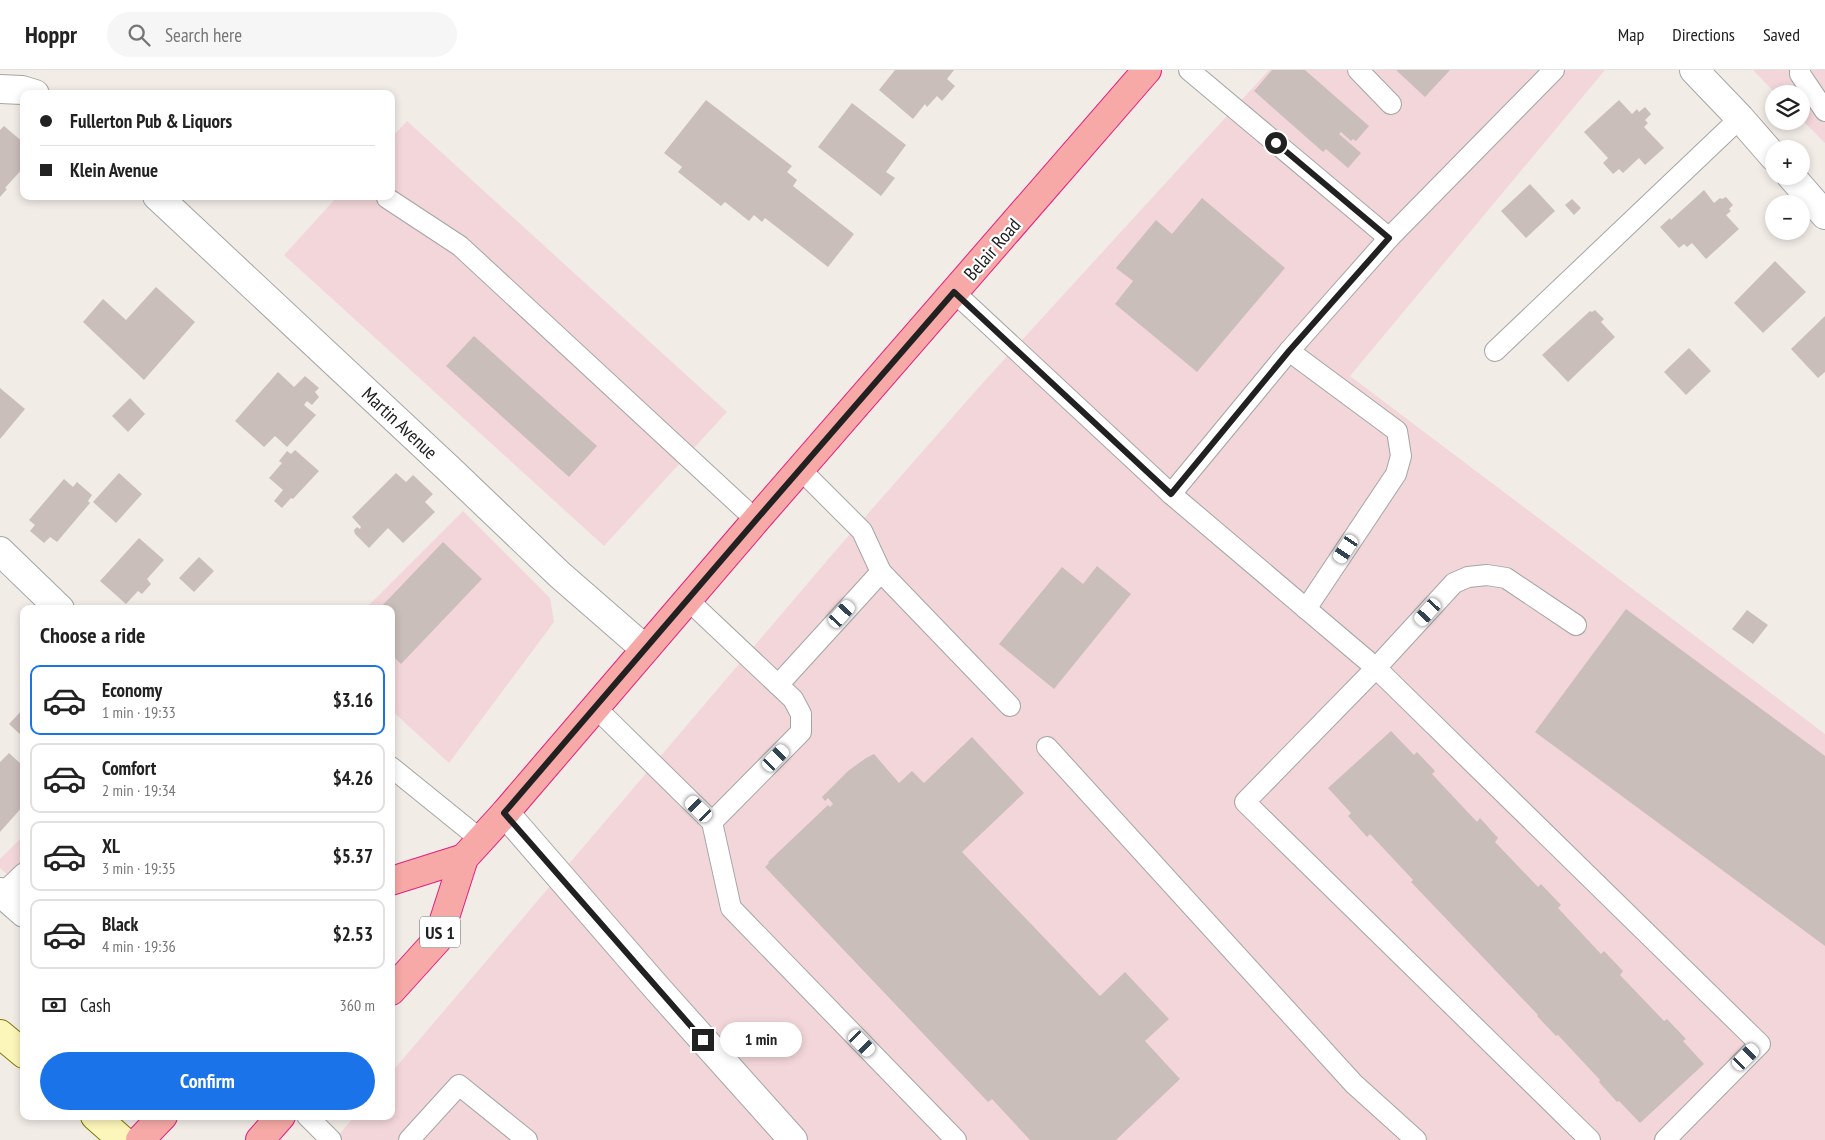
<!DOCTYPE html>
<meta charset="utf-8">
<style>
:root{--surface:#fff;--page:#f6f6f6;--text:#222;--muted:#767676;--line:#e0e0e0;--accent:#1a73e8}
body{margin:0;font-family:"PT Sans Narrow",sans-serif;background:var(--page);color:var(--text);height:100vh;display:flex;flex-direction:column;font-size:19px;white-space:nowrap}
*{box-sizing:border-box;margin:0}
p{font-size:16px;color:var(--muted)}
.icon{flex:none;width:28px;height:28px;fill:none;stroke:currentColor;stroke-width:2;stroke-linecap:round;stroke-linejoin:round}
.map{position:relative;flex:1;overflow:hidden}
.side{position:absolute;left:20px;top:535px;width:375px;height:515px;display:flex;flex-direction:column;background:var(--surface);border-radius:10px;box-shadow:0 2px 8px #0003}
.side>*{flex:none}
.guide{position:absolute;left:20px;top:20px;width:375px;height:110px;border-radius:10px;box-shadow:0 2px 8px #0003;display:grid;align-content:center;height:110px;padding:0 20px;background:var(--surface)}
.tools{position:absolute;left:1765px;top:15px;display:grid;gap:10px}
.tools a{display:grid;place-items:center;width:45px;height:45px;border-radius:50%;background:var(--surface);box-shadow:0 2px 8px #0003;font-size:25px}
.end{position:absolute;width:22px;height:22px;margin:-11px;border:6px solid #212121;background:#fff;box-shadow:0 0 0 2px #fff}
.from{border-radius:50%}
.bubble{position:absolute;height:35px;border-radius:18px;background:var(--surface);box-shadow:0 2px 8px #0003;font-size:16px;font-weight:600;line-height:35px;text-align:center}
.car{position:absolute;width:15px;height:30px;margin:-15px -8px;border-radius:6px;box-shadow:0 0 4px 1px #0007;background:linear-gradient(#fff 24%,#345 0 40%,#fff 0 76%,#345 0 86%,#fff 0)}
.guide b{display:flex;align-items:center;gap:18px;height:48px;font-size:19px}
.guide b+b{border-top:1px solid var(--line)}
.guide i{width:12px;height:12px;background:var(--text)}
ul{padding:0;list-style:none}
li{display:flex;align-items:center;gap:15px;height:70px;margin:0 10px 8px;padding:0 10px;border:2px solid var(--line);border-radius:10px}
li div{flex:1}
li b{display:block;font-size:19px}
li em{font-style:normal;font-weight:600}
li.selected{border-color:var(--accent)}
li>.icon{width:45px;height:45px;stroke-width:1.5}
h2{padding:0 20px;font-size:22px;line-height:60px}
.pay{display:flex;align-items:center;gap:12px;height:55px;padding:0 20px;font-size:19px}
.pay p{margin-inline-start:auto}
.cta{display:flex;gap:10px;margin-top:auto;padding:10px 20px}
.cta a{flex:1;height:58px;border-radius:30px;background:var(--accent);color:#fff;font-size:20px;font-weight:600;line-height:58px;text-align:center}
header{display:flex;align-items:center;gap:30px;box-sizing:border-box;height:70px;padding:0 25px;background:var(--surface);border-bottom:1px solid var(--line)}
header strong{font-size:24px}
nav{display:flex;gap:28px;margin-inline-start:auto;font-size:18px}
.search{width:350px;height:45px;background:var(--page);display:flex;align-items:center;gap:12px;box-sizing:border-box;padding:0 18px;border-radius:28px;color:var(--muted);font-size:19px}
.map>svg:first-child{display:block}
.commercial{fill:#f3d6d9}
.building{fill:#cabeba}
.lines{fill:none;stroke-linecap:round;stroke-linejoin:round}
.service-casing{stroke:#a5a5a5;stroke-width:22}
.minor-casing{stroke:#a5a5a5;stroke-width:30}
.secondary-casing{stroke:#807900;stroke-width:30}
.trunk-casing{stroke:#e51f83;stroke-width:30}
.service{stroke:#fff;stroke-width:20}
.minor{stroke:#fff;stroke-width:28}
.secondary{stroke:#fdf6ba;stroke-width:28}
.trunk{stroke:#f6a9a6;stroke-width:28}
.route{stroke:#212121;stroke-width:6}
.labels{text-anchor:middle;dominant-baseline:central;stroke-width:4.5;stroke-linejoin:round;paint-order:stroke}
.shield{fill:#fff;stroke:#646464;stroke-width:1}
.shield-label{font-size:18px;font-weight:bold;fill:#212121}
.street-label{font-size:19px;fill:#212121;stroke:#fff}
</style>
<header>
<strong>Hoppr</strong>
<div class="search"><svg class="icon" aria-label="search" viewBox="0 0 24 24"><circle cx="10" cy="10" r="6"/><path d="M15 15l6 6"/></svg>Search here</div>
<nav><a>Map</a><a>Directions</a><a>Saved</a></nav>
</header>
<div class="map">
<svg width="1825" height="1070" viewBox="0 0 1825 1070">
<rect width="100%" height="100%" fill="#f2ece7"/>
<!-- commercial -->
<g class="commercial">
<path d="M1269,0H1605L1350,306L1825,664V1070H334L355,1046H391V1003L830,487L979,317Z"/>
<path d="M1753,0H1825V73L1801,49V24H1776Z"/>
<path d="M407,51L727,342L604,476L284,185L338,126H391V68Z"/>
<path d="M463,441L550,528L554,552L449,693L391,640V539H365Z"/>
<path d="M24,765V819L0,798V789Z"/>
</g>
<!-- building -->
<g class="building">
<path d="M895,0H954L947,9L955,16L942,31L937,26L927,37L925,34L913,49L879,20Z"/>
<path d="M1272,0H1305L1369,56L1356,71L1353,69L1351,71L1341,62L1339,64L1361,83L1348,98L1326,79L1323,82L1254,21Z"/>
<path d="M1396,0H1450L1425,27Z"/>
<path d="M706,30L792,96L787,102L797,110L793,116L854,164L828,197L765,148L762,152L754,145L749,151L725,132L721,136L678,102L682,97L664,83Z"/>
<path d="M1619,30L1632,44L1637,39L1639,42L1645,37L1651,44L1645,50L1648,53L1644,57L1664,78L1645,95L1639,88L1623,103L1619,99L1613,104L1603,93L1608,88L1584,62Z"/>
<path d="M852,33L906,75L886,102L895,108L881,126L818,77Z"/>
<path d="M4,56L24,73V97L5,118L7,119L0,127V60Z"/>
<path d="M1530,114L1555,141L1526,168L1501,141Z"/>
<path d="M1704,120L1714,133L1720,128L1722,129L1726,127L1733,135L1729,139L1731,141L1726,145L1739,159L1706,189L1692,173L1687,177L1684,174L1679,178L1660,157L1670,148L1671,150Z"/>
<path d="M1202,128L1285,198L1197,302L1115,234L1133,211L1116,198L1156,150L1172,164Z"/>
<path d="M1572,129L1581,138L1574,145L1565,135Z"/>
<path d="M1775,191L1806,222L1763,263L1734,233Z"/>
<path d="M156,217L195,252L144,310L83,252L103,229L126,250Z"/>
<path d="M1595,240L1604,249L1601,252L1615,267L1568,312L1542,285L1590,241L1592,242Z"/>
<path d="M1825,246V302L1818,308L1791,279Z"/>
<path d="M474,266L597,376L569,407L446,296Z"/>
<path d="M1689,278L1711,301L1686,325L1664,302Z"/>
<path d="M278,302L294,317L305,306L319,318L315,322L319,327L312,335L307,331L304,335L316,345L287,377L275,366L264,377L235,351Z"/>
<path d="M0,318L25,339L0,369Z"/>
<path d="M130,328L145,344L128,362L112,346Z"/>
<path d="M295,380L319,401L293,429L291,428L282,438L274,431L283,420L269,408L282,393L279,391L287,381L291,384Z"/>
<path d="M119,403L142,424L116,453L93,432Z"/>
<path d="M396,403L406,412L413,405L433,424L425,432L435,442L403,473L388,458L369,478L355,464L354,460L357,457L360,459L361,457L352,447Z"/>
<path d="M64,409L73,417L77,412L92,425L88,431L90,433L57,472L50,467L44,473L30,461L35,455L29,450Z"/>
<path d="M139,468L164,490L147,509L151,514L142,524L138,521L126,534L100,511Z"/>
<path d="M443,472L482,509L401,594L391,584V539H379Z"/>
<path d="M199,487L214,501L194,522L179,508Z"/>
<path d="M1097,496L1131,524L1054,619L999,574L1062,497L1083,514Z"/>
<path d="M1626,539L1825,686V876L1535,662Z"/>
<path d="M1747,540L1768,555L1753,574L1732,559Z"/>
<path d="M24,638V668L9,654Z"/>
<path d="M1391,661L1414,685L1417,682L1435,701L1432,704L1477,752L1480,748L1498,768L1495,772L1538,817L1541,814L1561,835L1558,838L1601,884L1604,881L1623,901L1620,905L1664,951L1667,949L1686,969L1683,971L1704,994L1640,1053L1619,1031L1617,1032L1599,1012L1600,1010L1558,965L1556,966L1537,946L1538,945L1411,812L1413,810L1370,764L1367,767L1348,746L1351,743L1328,718Z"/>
<path d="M972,667L1024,723L962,782L1100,926L1125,902L1169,949L1145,971L1180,1009L1116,1070H1030L992,1029L988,1032L765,797L769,793L768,792L828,735L830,737L833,734L828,728L825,731L822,727L848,701L866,688L874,684L899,713L912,701L924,713Z"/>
<path d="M9,683L22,695L24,692V735L0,762V692Z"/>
</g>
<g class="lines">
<!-- service casing -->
<g class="service-casing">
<g id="service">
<path d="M1189,0L1389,168L1554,0"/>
<path d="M1358,0L1391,34"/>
<path d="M1800,0V4L1825,41"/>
<path d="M387,128L460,176L756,450"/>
<path d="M954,222L1171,424L1376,598L1454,513L1468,507L1487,505L1506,508L1576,555"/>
<path d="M1289,281L1397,361L1401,386L1396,404L1306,539"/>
<path d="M1495,281L1740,48"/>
<path d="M800,399L862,461L881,502L1010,636"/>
<path d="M1171,424L1289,281L1389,168"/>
<path d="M688,530L793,629L801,644V662L712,752"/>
<path d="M778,615L881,502"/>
<path d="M595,637L712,752L731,838L956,1070"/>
<path d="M1047,677L1354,1014L1416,1070"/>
<path d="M391,697L480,769"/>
<path d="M2,824L24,803"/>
<path d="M307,1046L331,1070"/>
<path d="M409,1070L459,1015L527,1070"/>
<path d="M1590,1070L1245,732L1376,598L1760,974L1665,1070"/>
</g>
</g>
<!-- minor casing -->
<g class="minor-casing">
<g id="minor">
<path d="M1694,0L1740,48L1774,87"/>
<path d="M0,19L22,20L35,24"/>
<path d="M1791,106L1825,145"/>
<path d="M157,126L449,399L560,505L645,579"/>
<path d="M0,481L60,539"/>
<path d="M505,743L656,917L793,1070"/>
<path d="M0,822L24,843"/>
</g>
</g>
<!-- secondary casing -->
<g class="secondary-casing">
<g id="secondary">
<path d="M0,964L24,984"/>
<path d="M95,1046L122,1070"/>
</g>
</g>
<!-- trunk casing -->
<g class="trunk-casing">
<g id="trunk">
<path d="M391,811L464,788"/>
<path d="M391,921L438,869L464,788L505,743L756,450L1147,0"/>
<path d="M140,1070L163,1046"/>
<path d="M260,1070L281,1046"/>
</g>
</g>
<!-- service -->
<use href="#service" class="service"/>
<!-- minor -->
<use href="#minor" class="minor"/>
<!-- secondary -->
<use href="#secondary" class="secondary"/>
<!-- trunk -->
<use href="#trunk" class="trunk"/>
</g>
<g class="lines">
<!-- route -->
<path class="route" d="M703,970L504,743L756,450L954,222L1171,424L1289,281L1389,168L1276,73"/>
</g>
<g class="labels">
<!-- shield labels -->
<rect class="shield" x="420" y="846.5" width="40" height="31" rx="4"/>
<g class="shield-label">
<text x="440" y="862">US 1</text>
</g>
<!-- street labels -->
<g class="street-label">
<text transform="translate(992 179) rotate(-49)">Belair Road</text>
<text transform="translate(400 353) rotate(43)">Martin Avenue</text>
</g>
</g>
</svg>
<div class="tools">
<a><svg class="icon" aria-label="layers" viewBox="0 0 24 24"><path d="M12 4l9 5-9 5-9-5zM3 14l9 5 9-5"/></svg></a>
<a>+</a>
<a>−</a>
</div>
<i class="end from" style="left:1276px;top:73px"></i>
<i class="end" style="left:703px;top:970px"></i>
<div class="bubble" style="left:720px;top:952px;width:82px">1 min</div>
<i class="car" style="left:1346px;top:479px;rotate:214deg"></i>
<i class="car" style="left:1428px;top:542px;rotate:222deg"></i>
<i class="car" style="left:842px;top:544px;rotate:42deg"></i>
<i class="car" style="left:776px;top:688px;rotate:44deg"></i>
<i class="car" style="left:699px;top:739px;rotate:314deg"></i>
<i class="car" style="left:862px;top:973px;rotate:136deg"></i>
<i class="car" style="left:1746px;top:987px;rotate:45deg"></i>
<div class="guide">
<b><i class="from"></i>Fullerton Pub &amp; Liquors</b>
<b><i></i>Klein Avenue</b>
</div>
<section class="side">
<h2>Choose a ride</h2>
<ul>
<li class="selected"><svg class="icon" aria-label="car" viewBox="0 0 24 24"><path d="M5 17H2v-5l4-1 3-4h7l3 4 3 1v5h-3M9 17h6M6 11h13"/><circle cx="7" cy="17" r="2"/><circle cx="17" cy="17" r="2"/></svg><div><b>Economy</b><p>1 min · 19:33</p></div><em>$3.16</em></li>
<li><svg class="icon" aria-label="car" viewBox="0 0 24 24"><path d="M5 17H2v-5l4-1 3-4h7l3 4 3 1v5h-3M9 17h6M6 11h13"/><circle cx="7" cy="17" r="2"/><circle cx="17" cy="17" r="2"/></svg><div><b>Comfort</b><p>2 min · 19:34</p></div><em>$4.26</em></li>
<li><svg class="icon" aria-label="car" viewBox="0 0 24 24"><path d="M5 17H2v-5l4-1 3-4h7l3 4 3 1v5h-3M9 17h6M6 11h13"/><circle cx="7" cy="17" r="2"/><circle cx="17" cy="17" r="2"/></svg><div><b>XL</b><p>3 min · 19:35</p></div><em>$5.37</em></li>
<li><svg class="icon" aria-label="car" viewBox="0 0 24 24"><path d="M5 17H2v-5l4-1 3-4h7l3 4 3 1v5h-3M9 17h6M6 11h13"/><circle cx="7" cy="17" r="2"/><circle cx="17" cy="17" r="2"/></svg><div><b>Black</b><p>4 min · 19:36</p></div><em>$2.53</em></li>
</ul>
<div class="pay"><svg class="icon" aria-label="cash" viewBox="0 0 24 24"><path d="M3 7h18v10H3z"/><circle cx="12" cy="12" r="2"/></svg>Cash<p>360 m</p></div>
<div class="cta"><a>Confirm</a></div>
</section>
</div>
